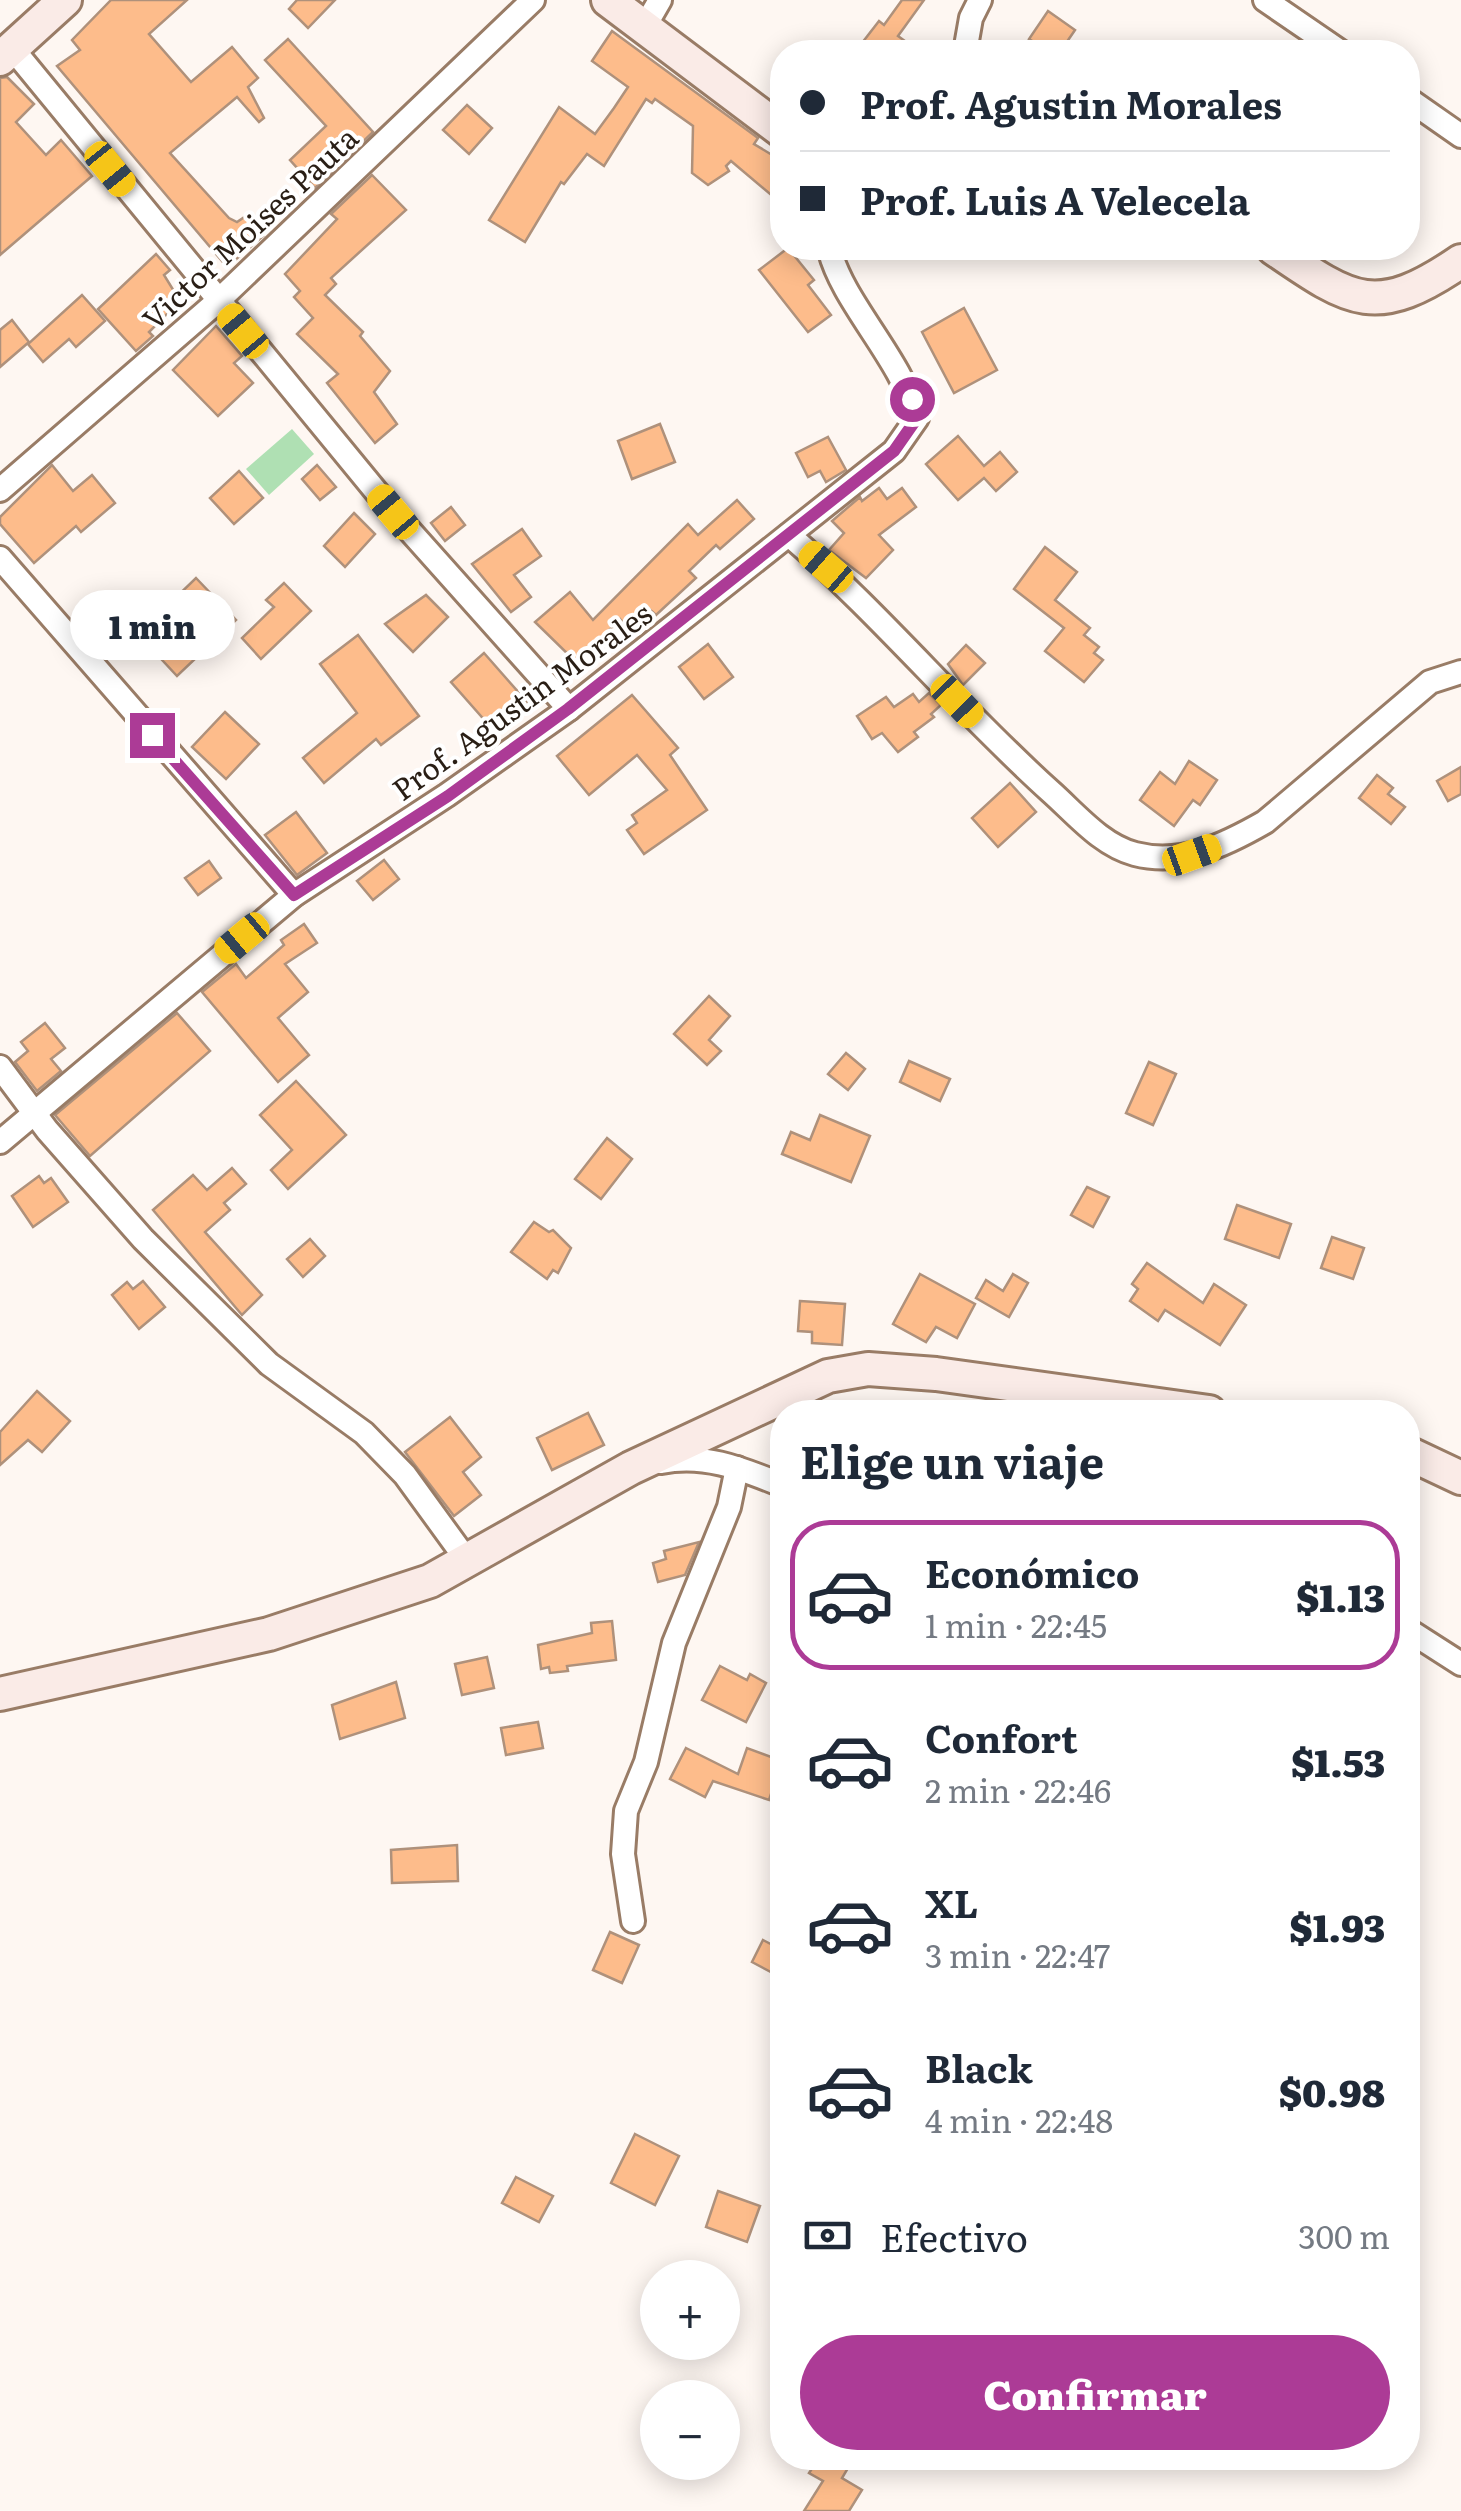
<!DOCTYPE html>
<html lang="es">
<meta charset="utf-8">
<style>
:root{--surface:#fff;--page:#f6f6f7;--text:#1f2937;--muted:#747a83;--line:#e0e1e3;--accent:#ac3b96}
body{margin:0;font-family:Literata,serif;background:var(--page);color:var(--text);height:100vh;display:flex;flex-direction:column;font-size:38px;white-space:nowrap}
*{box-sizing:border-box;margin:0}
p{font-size:32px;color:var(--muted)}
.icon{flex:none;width:55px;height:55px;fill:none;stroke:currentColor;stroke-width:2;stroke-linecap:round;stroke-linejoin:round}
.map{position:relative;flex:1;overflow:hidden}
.drawer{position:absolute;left:770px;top:1400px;width:650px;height:1070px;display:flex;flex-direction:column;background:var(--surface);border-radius:40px;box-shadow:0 5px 25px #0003}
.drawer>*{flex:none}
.top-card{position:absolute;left:770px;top:40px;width:650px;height:220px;border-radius:40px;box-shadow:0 5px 25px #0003;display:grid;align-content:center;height:220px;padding:0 30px;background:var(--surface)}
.fabs{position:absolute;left:640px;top:2260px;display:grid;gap:20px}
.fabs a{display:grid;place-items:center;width:100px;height:100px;border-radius:50%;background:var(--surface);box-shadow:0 5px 25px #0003;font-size:50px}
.end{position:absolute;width:45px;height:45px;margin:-22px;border:12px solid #ac3b96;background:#fff;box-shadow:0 0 0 5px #fff}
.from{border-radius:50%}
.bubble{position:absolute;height:70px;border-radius:35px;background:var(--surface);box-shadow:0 5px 25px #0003;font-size:32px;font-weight:800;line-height:70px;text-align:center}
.car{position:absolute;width:30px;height:60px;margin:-30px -15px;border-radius:12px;box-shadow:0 0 8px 2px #0007;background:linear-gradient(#f5c518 24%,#345 0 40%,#f5c518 0 76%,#345 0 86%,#f5c518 0)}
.top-card b{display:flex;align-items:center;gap:35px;height:95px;font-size:38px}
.top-card b+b{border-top:2px solid var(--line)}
.top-card i{width:25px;height:25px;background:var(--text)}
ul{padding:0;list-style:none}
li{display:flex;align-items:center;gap:30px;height:150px;margin:0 20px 15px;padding:0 10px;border:5px solid transparent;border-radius:40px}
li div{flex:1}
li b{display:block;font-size:38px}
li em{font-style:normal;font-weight:800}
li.active{border-color:var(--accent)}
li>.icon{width:90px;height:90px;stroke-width:1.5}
h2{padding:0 30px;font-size:45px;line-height:120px}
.pay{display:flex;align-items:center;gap:25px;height:110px;padding:0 30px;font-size:38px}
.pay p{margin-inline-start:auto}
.button{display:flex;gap:20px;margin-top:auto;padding:20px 30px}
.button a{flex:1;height:115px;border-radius:60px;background:var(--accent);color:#fff;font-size:40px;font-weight:800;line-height:115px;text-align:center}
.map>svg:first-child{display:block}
.green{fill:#afe0b3}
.building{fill:#fdbc8b;stroke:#af917b;stroke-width:2.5}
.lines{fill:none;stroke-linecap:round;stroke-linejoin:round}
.street-casing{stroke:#997c66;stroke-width:28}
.secondary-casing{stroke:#997c66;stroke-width:38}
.street{stroke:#fff;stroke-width:22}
.secondary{stroke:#faebe7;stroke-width:32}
.route{stroke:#ac3b96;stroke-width:12}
.labels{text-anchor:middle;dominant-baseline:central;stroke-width:8;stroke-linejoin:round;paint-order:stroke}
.street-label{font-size:30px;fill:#291e15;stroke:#fff}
</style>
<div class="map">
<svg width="1461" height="2511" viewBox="0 0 1461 2511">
<rect width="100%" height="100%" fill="#fef7f2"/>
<!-- green -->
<path class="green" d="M292,429L314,454L269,495L246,469Z"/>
<!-- building -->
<g class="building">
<path d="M111,0H187L149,34L191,82L232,47L258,78L248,87L264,118L259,122L237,97L170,153L229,218L237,222L246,216L263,236L227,267L57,66L80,50L72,40Z"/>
<path d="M297,0H335L308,28L289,9Z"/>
<path d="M902,0H924L898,36L920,52H855L879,21L884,25Z"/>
<path d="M1048,11L1075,30L1060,52H1050L1029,39Z"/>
<path d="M612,31L758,138L754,144L782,161V204L731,161L726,166L729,171L708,185L692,173L693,126L655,99L652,103L646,99L604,166L587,154L564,184L561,182L525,242L489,220L559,107L595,134L614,108L628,87L592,61Z"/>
<path d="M288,39L373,132L315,188L290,160L326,126L265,60Z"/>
<path d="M7,77L34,104L16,122L46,155L61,140L92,176L0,255V78Z"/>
<path d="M467,105L492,128L469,154L443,130Z"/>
<path d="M372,175L406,210L331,278L336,284L325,295L363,332L360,336L390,371L374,392L397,424L375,443L327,383L338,374L297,334L313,318L294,297L300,291L285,274L337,219L331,214Z"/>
<path d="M788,248L814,280L808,285L831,315L808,332L759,270Z"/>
<path d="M156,254L170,270L164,275L177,296L165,307L169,312L149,332L153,336L136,351L98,309Z"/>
<path d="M82,295L105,321L76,347L69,339L43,362L28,344Z"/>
<path d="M964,308L997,370L954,393L922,332Z"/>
<path d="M12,320L29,342L0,367V330Z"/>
<path d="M216,326L242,356L234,363L253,383L218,416L173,370Z"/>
<path d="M660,424L675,462L632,479L618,441Z"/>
<path d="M958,436L984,466L1000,452L1017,472L996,491L984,478L958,500L926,464Z"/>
<path d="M828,437L846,470L826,482L820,471L808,477L796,453Z"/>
<path d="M52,465L73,491L92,475L115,503L81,532L76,526L34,563L0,524V517Z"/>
<path d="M317,465L336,487L320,500L302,479Z"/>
<path d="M239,471L263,498L234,524L210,498Z"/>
<path d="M879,488L887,499L902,488L916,507L879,535L893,550L866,578L829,550L844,533L832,521L860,497L862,501Z"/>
<path d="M737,500L754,519L720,549L716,545L689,571L696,578L656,615L648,608L628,628L620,619L577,663L535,622L570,592L593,620L688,524L698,535Z"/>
<path d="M451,507L465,525L445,541L431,523Z"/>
<path d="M354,513L375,534L345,567L324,546Z"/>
<path d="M522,529L541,556L514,575L531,597L511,612L472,564Z"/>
<path d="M1045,547L1077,572L1055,600L1090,628L1084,635L1099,647L1094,653L1103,660L1084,682L1045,651L1064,628L1014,589Z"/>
<path d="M196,578L236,620L177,676L138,634Z"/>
<path d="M284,583L311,611L261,659L242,638L274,607L266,600Z"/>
<path d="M426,595L448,617L413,652L385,624Z"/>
<path d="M358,635L419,716L381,745L376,739L324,783L303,758L357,713L320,664Z"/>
<path d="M708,644L733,677L704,699L679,667Z"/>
<path d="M966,645L985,663L963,685L948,664Z"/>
<path d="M484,653L528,703L495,732L451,682Z"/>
<path d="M929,693L941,705L931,714L934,717L914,732L918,737L898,752L882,733L872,739L857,716L886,697L894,707L913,694L919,702Z"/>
<path d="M632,695L678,748L670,755L707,810L644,854L627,830L637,823L632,815L667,790L637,755L589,795L557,756Z"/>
<path d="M225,712L259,744L226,779L192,747Z"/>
<path d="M1189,761L1217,780L1200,805L1193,800L1174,826L1140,800L1160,772L1175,784Z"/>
<path d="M1461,767V794L1448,801L1437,781Z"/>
<path d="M1377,775L1393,788L1388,794L1405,807L1391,824L1359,798Z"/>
<path d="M1010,783L1036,812L998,847L972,818Z"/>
<path d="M296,812L327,853L297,875L265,835Z"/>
<path d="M384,860L399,879L373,900L357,881Z"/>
<path d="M209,861L221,878L198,895L185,878Z"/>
<path d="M304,924L317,943L285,964L308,992L278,1018L309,1055L278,1082L202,992L236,964L246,978L284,945L281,940Z"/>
<path d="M709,996L730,1016L709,1040L721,1051L707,1065L674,1034Z"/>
<path d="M177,1013L210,1051L90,1156L55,1115Z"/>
<path d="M45,1023L65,1048L51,1059L61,1071L37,1091L15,1062L28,1051L21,1042Z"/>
<path d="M846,1053L865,1069L848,1090L828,1074Z"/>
<path d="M909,1061L950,1079L940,1101L900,1082Z"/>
<path d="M1149,1062L1176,1074L1153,1125L1126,1113Z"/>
<path d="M296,1081L346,1135L288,1189L271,1170L292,1150L260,1115Z"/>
<path d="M820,1115L870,1136L851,1182L782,1154L791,1132L810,1140Z"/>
<path d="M607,1138L632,1159L601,1199L575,1179Z"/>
<path d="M232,1168L246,1184L224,1203L230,1210L205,1232L262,1295L242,1315L153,1210L193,1175L207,1190Z"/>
<path d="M39,1176L44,1183L51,1178L68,1202L33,1227L12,1196Z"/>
<path d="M1087,1187L1109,1197L1093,1227L1071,1215Z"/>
<path d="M1237,1205L1291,1224L1279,1258L1225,1239Z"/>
<path d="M534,1222L549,1232L553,1230L571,1248L558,1273L553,1270L547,1279L511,1252Z"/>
<path d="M1332,1237L1364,1248L1353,1279L1321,1268Z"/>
<path d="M310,1239L325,1256L303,1277L287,1259Z"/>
<path d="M1147,1263L1203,1303L1214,1284L1246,1305L1220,1345L1165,1310L1158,1321L1130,1301L1138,1289L1132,1284Z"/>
<path d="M920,1274L975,1304L957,1338L936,1327L926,1342L893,1324Z"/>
<path d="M1013,1274L1028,1283L1009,1317L976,1298L986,1280L1003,1291Z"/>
<path d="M143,1281L165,1307L139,1329L112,1295L127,1282L133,1289Z"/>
<path d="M800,1301L845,1304L842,1345L812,1343V1332L798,1331Z"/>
<path d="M37,1391L70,1421L42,1452L28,1440L0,1465V1432Z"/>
<path d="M588,1413L604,1445L552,1470L537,1438Z"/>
<path d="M450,1417L481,1457L463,1472L481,1495L454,1516L405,1452Z"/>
<path d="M699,1542L685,1575L658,1582L653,1563L666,1559L664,1551Z"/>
<path d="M612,1621L616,1660L567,1666L568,1671L550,1673L549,1667L541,1669L538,1645L592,1633L591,1623Z"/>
<path d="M487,1657L494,1688L462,1695L455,1664Z"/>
<path d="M720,1666L747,1680L750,1674L766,1683L746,1722L702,1700Z"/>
<path d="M396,1682L405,1718L340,1739L332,1705Z"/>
<path d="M538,1722L543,1748L506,1755L501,1728Z"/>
<path d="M686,1748L738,1774L747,1748L782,1761L769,1800L713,1781L705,1797L670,1779Z"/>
<path d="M457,1845L458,1881L392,1883L391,1850Z"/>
<path d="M610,1932L639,1945L622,1983L593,1970Z"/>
<path d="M763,1940L782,1950V1978L752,1962Z"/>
<path d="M635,2134L679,2156L655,2205L611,2183Z"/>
<path d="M516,2177L553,2196L539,2222L502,2203Z"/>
<path d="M718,2191L760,2206L747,2242L706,2227Z"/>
<path d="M819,2458H831L848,2468L842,2478L862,2490L849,2511H804L823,2481L809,2473Z"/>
</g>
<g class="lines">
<!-- street casing -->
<g class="street-casing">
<g id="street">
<path d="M1265,0L1341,52"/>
<path d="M645,26L660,0"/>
<path d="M12,48L393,512L569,709"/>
<path d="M965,52L971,18L980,0"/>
<path d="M1408,99L1461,136"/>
<path d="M0,490L218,301L533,0"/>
<path d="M789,535C881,615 960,710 1050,791C1076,814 1101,845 1135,854C1182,866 1225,845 1265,822L1430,682L1461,672"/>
<path d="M0,558L294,895"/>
<path d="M0,1067L47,1130L143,1239L269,1364L364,1433L405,1475L466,1559"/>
<path d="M0,1142L294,895L447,795L569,709L894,451L917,418C901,357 842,303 829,248"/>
<path d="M661,1462C705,1453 742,1469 782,1485"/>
<path d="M1408,1630L1461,1664"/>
<path d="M633,1921L623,1854L626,1811L646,1762L674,1643L729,1507L737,1468"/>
</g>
</g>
<!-- secondary casing -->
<g class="secondary-casing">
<g id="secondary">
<path d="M608,0L782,131"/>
<path d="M0,59L65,0"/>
<path d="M1273,248C1353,303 1376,319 1461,261"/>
<path d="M1408,1453L1461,1478"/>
<path d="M0,1694L269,1634L430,1581L631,1468L828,1376L868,1369L936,1374L1209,1412"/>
</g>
</g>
<!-- street -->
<use href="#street" class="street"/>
<!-- secondary -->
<use href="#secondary" class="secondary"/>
</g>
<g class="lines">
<!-- route -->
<path class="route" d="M152,735L294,895L448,796L568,709L894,451L917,418L912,399"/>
</g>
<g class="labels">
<!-- street labels -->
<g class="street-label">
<text transform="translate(249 227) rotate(-43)">Victor Moises Pauta</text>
<text transform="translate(521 700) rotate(-36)">Prof. Agustin Morales</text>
</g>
</g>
</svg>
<div class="fabs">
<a>+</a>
<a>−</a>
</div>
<i class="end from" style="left:912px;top:399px"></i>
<i class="end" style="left:152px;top:735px"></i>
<div class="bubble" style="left:70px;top:590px;width:165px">1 min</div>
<i class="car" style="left:110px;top:169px;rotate:141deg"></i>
<i class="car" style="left:243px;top:331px;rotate:320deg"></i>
<i class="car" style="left:393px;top:512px;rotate:320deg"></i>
<i class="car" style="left:826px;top:567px;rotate:311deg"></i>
<i class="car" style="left:957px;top:701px;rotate:136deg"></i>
<i class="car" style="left:1192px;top:855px;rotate:70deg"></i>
<i class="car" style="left:242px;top:938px;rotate:230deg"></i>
<div class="top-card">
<b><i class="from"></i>Prof. Agustin Morales</b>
<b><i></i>Prof. Luis A Velecela</b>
</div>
<section class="drawer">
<h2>Elige un viaje</h2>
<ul>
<li class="active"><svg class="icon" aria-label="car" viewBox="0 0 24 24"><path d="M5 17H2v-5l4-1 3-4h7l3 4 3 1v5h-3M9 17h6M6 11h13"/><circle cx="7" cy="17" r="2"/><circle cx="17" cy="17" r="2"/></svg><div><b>Económico</b><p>1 min · 22:45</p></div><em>$1.13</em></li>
<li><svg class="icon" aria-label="car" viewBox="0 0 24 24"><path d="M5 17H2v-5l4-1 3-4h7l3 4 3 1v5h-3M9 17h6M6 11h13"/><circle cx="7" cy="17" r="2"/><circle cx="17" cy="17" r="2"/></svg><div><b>Confort</b><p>2 min · 22:46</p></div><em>$1.53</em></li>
<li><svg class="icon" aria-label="car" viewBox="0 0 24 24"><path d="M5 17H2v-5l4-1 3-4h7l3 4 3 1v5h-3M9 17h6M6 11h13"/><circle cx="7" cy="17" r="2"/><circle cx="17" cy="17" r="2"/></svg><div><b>XL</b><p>3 min · 22:47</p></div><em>$1.93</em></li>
<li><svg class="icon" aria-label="car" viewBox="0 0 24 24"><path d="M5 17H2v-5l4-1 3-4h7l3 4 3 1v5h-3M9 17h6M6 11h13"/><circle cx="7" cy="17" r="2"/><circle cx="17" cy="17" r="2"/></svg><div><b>Black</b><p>4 min · 22:48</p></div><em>$0.98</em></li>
</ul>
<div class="pay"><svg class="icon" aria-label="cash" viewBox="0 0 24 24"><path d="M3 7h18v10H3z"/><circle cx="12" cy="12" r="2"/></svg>Efectivo<p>300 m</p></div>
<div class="button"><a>Confirmar</a></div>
</section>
</div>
